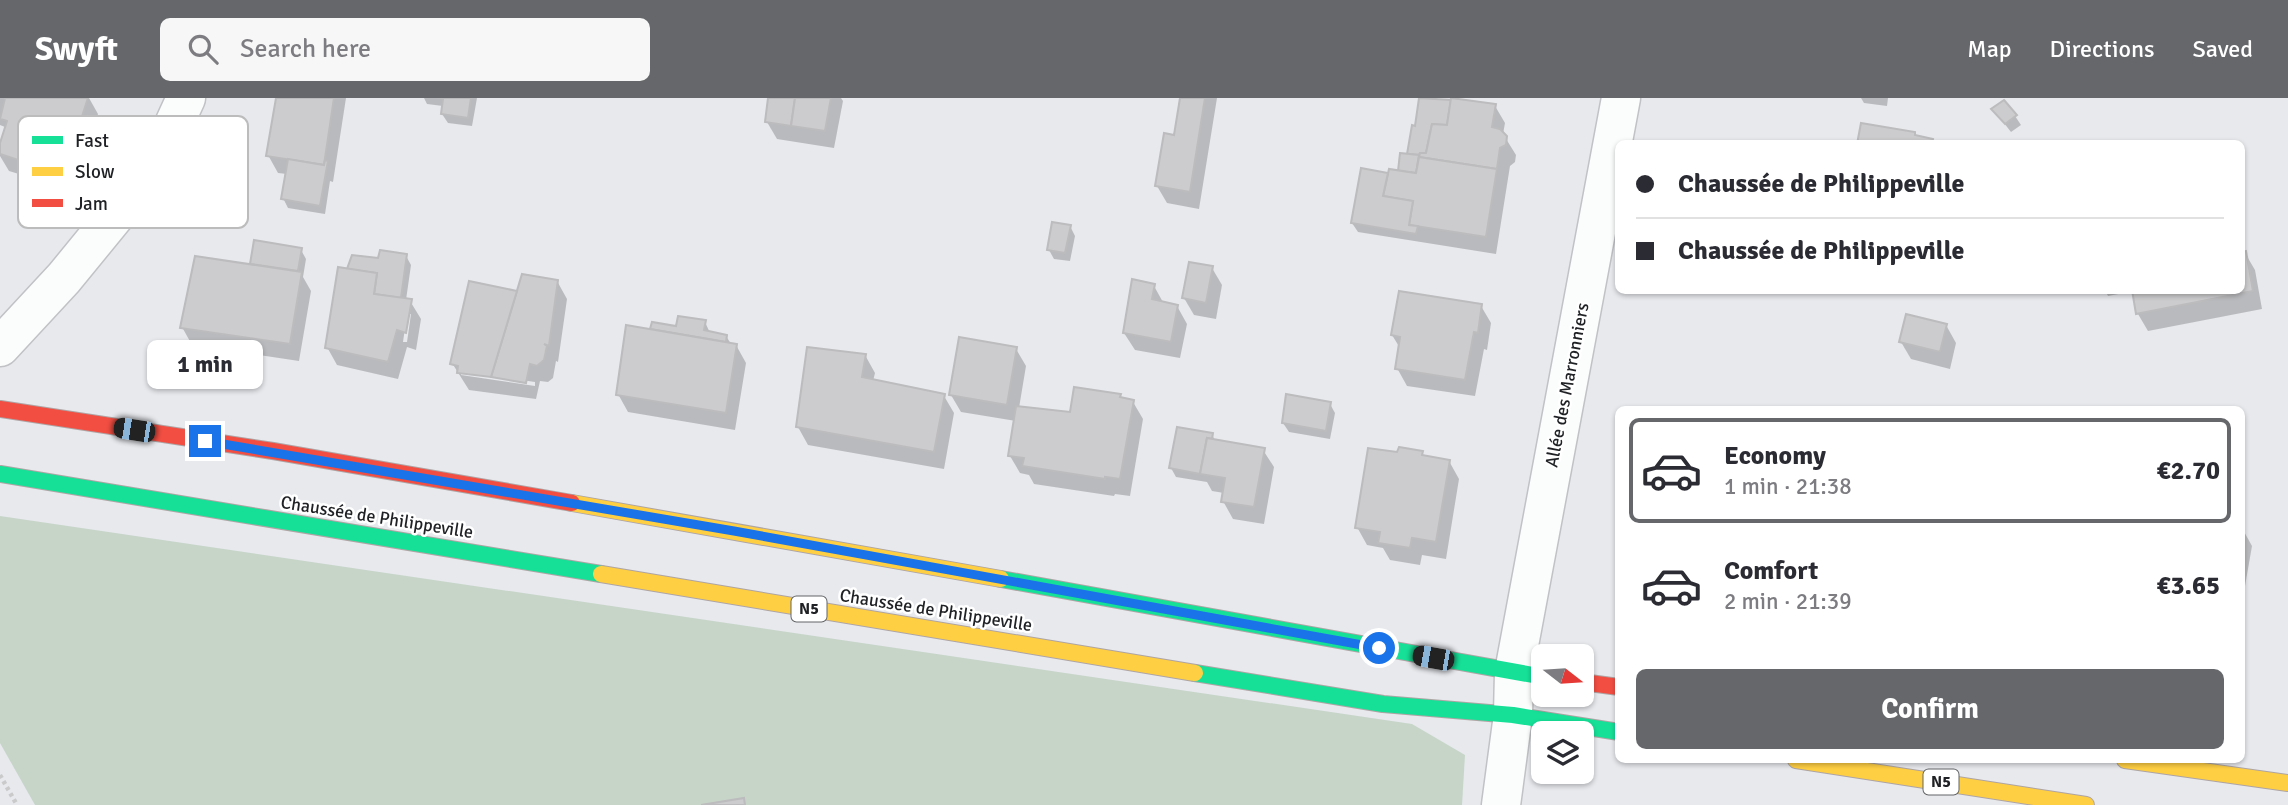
<!DOCTYPE html>
<meta charset="utf-8">
<style>
:root{--surface:#fff;--page:#f7f7f7;--text:#2b2b33;--muted:#7c7c81;--line:#e1e1e2;--accent:#65676a}
body{margin:0;font-family:Signika,sans-serif;background:var(--page);color:var(--text);height:100vh;display:flex;flex-direction:column;font-size:26px;white-space:nowrap}
*{box-sizing:border-box;margin:0}
p{font-size:23px;color:var(--muted)}
.icon{flex:none;width:38px;height:38px;fill:none;stroke:currentColor;stroke-width:2;stroke-linecap:round;stroke-linejoin:round}
.map{position:relative;flex:1;overflow:hidden}
.sheet{position:absolute;left:1615px;top:308px;width:630px;height:357px;display:flex;flex-direction:column;background:var(--surface);border-radius:10px;box-shadow:0 2px 5px #0004}
.sheet>*{flex:none}
.guide{position:absolute;left:1615px;top:42px;width:630px;height:154px;border-radius:10px;box-shadow:0 2px 5px #0004;display:grid;align-content:center;height:154px;padding:0 21px;background:var(--surface)}
.needle{width:46px;rotate:107deg}
.controls{position:absolute;left:1531px;top:546px;display:grid;gap:14px}
.controls a{display:grid;place-items:center;width:63px;height:63px;border-radius:10px;background:var(--surface);box-shadow:0 2px 5px #0004;font-size:35px}
.end{position:absolute;width:32px;height:32px;margin:-16px;border:9px solid #1a73e8;background:#fff;box-shadow:0 0 0 4px #fff}
.from{border-radius:50%}
.bubble{position:absolute;height:49px;border-radius:10px;background:var(--surface);box-shadow:0 2px 5px #0004;font-size:23px;font-weight:700;line-height:49px;text-align:center}
.car{position:absolute;width:21px;height:42px;margin:-21px -10px;border-radius:9px;box-shadow:0 0 5px 2px #0007;background:linear-gradient(#222 24%,#8ab4d8 0 40%,#222 0 76%,#8ab4d8 0 86%,#222 0)}
.guide b{display:flex;align-items:center;gap:24px;height:66px;font-size:26px}
.guide b+b{border-top:2px solid var(--line)}
.guide i{width:18px;height:18px;background:var(--text)}
ul{padding:12px 0 0;list-style:none}
li{display:flex;align-items:center;gap:21px;height:105px;margin:0 14px 10px;padding:0 7px;border:4px solid transparent;border-radius:10px}
li div{flex:1}
li b{display:block;font-size:26px}
li em{font-style:normal;font-weight:700}
li.on{border-color:var(--accent)}
li>.icon{width:63px;height:63px;stroke-width:1.5}
.primary-button{display:flex;gap:14px;margin-top:auto;padding:14px 21px}
.primary-button a{flex:1;height:80px;border-radius:10px;background:var(--accent);color:#fff;font-size:28px;font-weight:700;line-height:80px;text-align:center}
header{display:flex;align-items:center;gap:42px;box-sizing:border-box;height:98px;padding:0 35px;background:var(--accent);color:#fff}
header strong{font-size:33px}
nav{display:flex;gap:38px;margin-inline-start:auto;font-size:24px}
.search{width:490px;height:63px;background:var(--page);display:flex;align-items:center;gap:18px;box-sizing:border-box;padding:0 24px;border-radius:10px;color:var(--muted);font-size:26px}
.map>svg:first-child{display:block}
.green{fill:#c7d5c9}
.shadow{fill:#0003;fill-rule:evenodd}
.building{fill:#cccbcd;stroke:#bcbbbd;stroke-width:2}
.lines{fill:none;stroke-linecap:round;stroke-linejoin:round}
.street-casing{stroke:#c1c2c5;stroke-width:41}
.fast-casing{stroke:#aea4a4;stroke-width:18}
.slow-casing{stroke:#aea4a4;stroke-width:18}
.jam-casing{stroke:#aea4a4;stroke-width:18}
.path{stroke:#cacacb;stroke-width:4.5;stroke-dasharray:3.5 3.5;stroke-linecap:butt}
.street{stroke:#fbfcfc;stroke-width:38}
.fast{stroke:#16e098;stroke-width:16}
.slow{stroke:#ffcf43;stroke-width:16}
.jam{stroke:#f24e42;stroke-width:16}
.route{stroke:#1a73e8;stroke-width:9}
.labels{text-anchor:middle;dominant-baseline:central;stroke-width:5;stroke-linejoin:round;paint-order:stroke}
.shield{fill:#fff;stroke:#626466;stroke-width:2}
.shield-label{font-size:16px;font-weight:bold;fill:#1f2124}
.street-label{font-size:18px;fill:#1f2124;stroke:#fff}
.key{fill:#fff;stroke:#bcbcbd;stroke-width:2}
.key-label{font-size:19px;fill:#1f2124}
</style>
<header>
<strong>Swyft</strong>
<div class="search"><svg class="icon" aria-label="search" viewBox="0 0 24 24"><circle cx="10" cy="10" r="6"/><path d="M15 15l6 6"/></svg>Search here</div>
<nav><a>Map</a><a>Directions</a><a>Saved</a></nav>
</header>
<div class="map">
<svg width="2288" height="707" viewBox="0 0 2288 707">
<rect width="100%" height="100%" fill="#e7e9ed"/>
<!-- green -->
<path class="green" d="M0,418L1412,626L1465,657L1462,707H35L0,645Z"/>
<!-- shadow -->
<g class="shadow">
<path d="M0,0H89L98,16L83,63L69,58L55,87L9,73L0,58V51L6,32L5,29L0,27Z"/>
<path d="M278,0H346L333,84L330,83L325,116L288,110L283,100L287,76L278,75L268,57Z"/>
<path d="M424,0H477L472,28L448,25L442,16L443,8L427,6Z"/>
<path d="M770,0H841L843,3L834,50L777,41L767,24Z"/>
<path d="M1182,0H1217L1199,111L1167,105L1157,88L1175,39Z"/>
<path d="M1421,0L1495,8L1505,25L1503,36L1516,57L1515,64L1510,68L1496,156L1358,134L1352,125L1387,76L1389,80L1401,75L1409,58L1416,30Z"/>
<path d="M1861,0H1888L1887,8L1864,5Z"/>
<path d="M1993,11L2015,18L2021,27L2011,34Z"/>
<path d="M1070,128L1075,138L1070,163L1054,161L1049,152Z"/>
<path d="M301,152L306,161L303,179L311,193L299,263L192,247L182,229L253,168L252,165Z"/>
<path d="M2242,155H2245L2255,172L2262,211L2148,233L2138,216L2134,193L2108,198L2105,192H2242Z"/>
<path d="M406,158L411,167L406,202L410,203L421,221L416,252L407,249L398,281L337,267L327,249L380,162ZM407,216H411L407,244H403Z"/>
<path d="M1212,170L1222,187L1216,221L1194,217L1184,200Z"/>
<path d="M557,183L567,201L558,264L556,263L553,280L548,284L540,283L536,301L469,292L452,265L518,195ZM461,273L535,284V288L461,277Z"/>
<path d="M1154,188L1164,206L1177,208L1187,226L1180,260L1135,252L1124,235Z"/>
<path d="M1481,208L1491,225L1487,252L1484,251L1475,298L1407,288L1397,270L1400,250L1392,237Z"/>
<path d="M705,224L710,235L726,238L731,246L736,247L746,265L735,332L628,314L618,296L652,233L653,226L678,230Z"/>
<path d="M1946,227L1956,245L1950,271L1911,261L1901,244Z"/>
<path d="M1016,251L1026,268L1019,310L1071,316L1120,297L1123,302L1133,304L1143,321L1130,398L1115,396L1114,398L1034,386L1029,377L1020,375L1010,358L1016,323L961,314L951,297Z"/>
<path d="M865,257L875,275L873,283L944,298L954,315L944,371L808,347L798,329Z"/>
<path d="M1330,306L1335,315L1330,341L1289,334L1283,325Z"/>
<path d="M1212,337L1216,344L1263,352L1274,369L1264,426L1233,421L1223,403L1224,395L1212,393L1207,384L1176,379L1171,370Z"/>
<path d="M1422,354L1424,359L1449,363L1459,381L1446,461L1422,457L1420,467L1390,462L1383,450L1367,447L1357,429L1398,356Z"/>
<path d="M2242,430L2252,448L2245,488L2242,487Z"/>
</g>
<!-- building -->
<g class="building">
<path d="M5,0H88L73,46L59,41L45,71L0,56V45L7,23L0,21Z"/>
<path d="M276,0H334L324,67L266,58Z"/>
<path d="M439,0H471L468,20L441,16L443,1Z"/>
<path d="M768,0H795L791,28L765,24Z"/>
<path d="M795,0H831L825,33L791,28Z"/>
<path d="M1180,0H1205L1190,94L1155,88L1164,35L1174,37Z"/>
<path d="M1419,0L1451,2L1447,27L1432,26L1426,55H1420L1419,57L1407,56L1412,27L1415,28Z"/>
<path d="M1451,0L1496,6L1492,29L1500,31L1507,38L1506,47L1500,50L1497,71L1419,59L1420,55H1426L1432,26L1447,27Z"/>
<path d="M2004,2L2017,17L2005,26L1991,11Z"/>
<path d="M1861,25L1915,34V37L1933,41L1932,46H1857Z"/>
<path d="M1400,55L1419,57L1416,75L1398,73Z"/>
<path d="M1419,59L1497,71L1486,139L1409,127L1413,103L1383,98L1389,71L1416,75Z"/>
<path d="M288,61L324,67L325,62L328,63L320,108L281,101Z"/>
<path d="M1361,70L1388,75L1383,98L1413,103L1409,127L1418,128L1416,136L1351,125Z"/>
<path d="M1052,124L1071,127L1065,155L1047,152Z"/>
<path d="M254,142L302,150L298,173L250,166Z"/>
<path d="M380,152L407,156L401,200L374,196L377,175L347,171L352,157L378,160Z"/>
<path d="M2246,153L2253,193L2136,216L2132,192H2242V154Z"/>
<path d="M195,158L302,174L290,246L180,230Z"/>
<path d="M1189,164L1213,168L1206,205L1182,200Z"/>
<path d="M338,169L377,175L374,196L412,201L406,235L397,232L388,264L325,250Z"/>
<path d="M522,176L558,182L549,248L544,246L547,248L544,262L537,268L530,266L526,285L491,279Z"/>
<path d="M1132,181L1155,186L1152,201L1178,207L1171,244L1123,235Z"/>
<path d="M469,183L517,193L491,279L457,275L458,268L450,266Z"/>
<path d="M1399,193L1482,206L1478,235L1474,234L1465,282L1395,271L1400,239L1391,237Z"/>
<path d="M1906,216L1947,226L1940,254L1899,244Z"/>
<path d="M678,218L706,222L704,232L727,237L726,244L650,231L652,224L676,228Z"/>
<path d="M626,227L737,246L726,315L616,297Z"/>
<path d="M959,239L1017,249L1007,307L949,297Z"/>
<path d="M807,249L866,256L862,279L945,296L934,354L796,329Z"/>
<path d="M1074,289L1121,296L1120,299L1134,302L1120,381L1105,379V381L1022,368L1024,360L1008,358L1016,308L1070,314Z"/>
<path d="M1286,296L1331,304L1326,333L1282,325Z"/>
<path d="M1177,329L1213,335L1212,341L1207,340L1200,376L1169,370Z"/>
<path d="M1207,340L1265,350L1254,409L1221,404L1225,380L1200,376Z"/>
<path d="M1399,349L1423,353L1422,357L1450,362L1436,444L1412,440L1410,450L1378,445L1380,434L1355,430L1368,350L1397,354Z"/>
<path d="M744,700L745,707H701Z"/>
</g>
<g class="lines">
<!-- street casing -->
<g class="street-casing">
<g id="street">
<path d="M0,249L64,180L154,70L186,0"/>
<path d="M1501,707L1513,617L1514,574L1621,0"/>
</g>
</g>
<!-- fast casing -->
<g class="fast-casing">
<g id="fast">
<path d="M0,376L601,476"/>
<path d="M1001,481L1544,579"/>
<path d="M1195,575L1383,606L1513,617L1619,634"/>
</g>
</g>
<!-- slow casing -->
<g class="slow-casing">
<g id="slow">
<path d="M572,405L1001,481"/>
<path d="M601,476L1195,575"/>
<path d="M1796,662L2086,707"/>
<path d="M2125,662L2288,685"/>
</g>
</g>
<!-- jam casing -->
<g class="jam-casing">
<g id="jam">
<path d="M0,311L273,353L572,405"/>
<path d="M1582,584L1619,589"/>
</g>
</g>
<!-- path -->
<path class="path" d="M0,677L17,707"/>
<!-- street -->
<use href="#street" class="street"/>
<!-- fast -->
<use href="#fast" class="fast"/>
<!-- slow -->
<use href="#slow" class="slow"/>
<!-- jam -->
<use href="#jam" class="jam"/>
</g>
<g class="lines">
<!-- route -->
<path class="route" d="M205,343L734,433L1379,550"/>
</g>
<g class="labels">
<!-- shield labels -->
<g class="shield">
<rect x="791.5" y="498.5" width="35" height="25" rx="5"/>
<rect x="1923.5" y="671.5" width="35" height="25" rx="5"/>
</g>
<g class="shield-label">
<text x="809" y="511">N5</text>
<text x="1941" y="684">N5</text>
</g>
<!-- street labels -->
<g class="street-label">
<text transform="translate(1567 287) rotate(-79)">Allée des Marronniers</text>
<text transform="translate(377 419) rotate(9)">Chaussée de Philippeville</text>
<text transform="translate(936 512) rotate(9)">Chaussée de Philippeville</text>
</g>
</g>
<!-- legend -->
<rect x="18" y="18" width="230" height="112" rx="10" class="key"/>
<rect x="32" y="38" width="31" height="8" fill="#16e098"/>
<rect x="32" y="69" width="31" height="9" fill="#ffcf43"/>
<rect x="32" y="101" width="31" height="8" fill="#f24e42"/>
<g class="key-label">
<text x="75" y="49">Fast</text>
<text x="75" y="80">Slow</text>
<text x="75" y="112">Jam</text>
</g>
</svg>
<div class="controls">
<a><svg class="needle" viewBox="-14 -14 28 28"><path d="M0-13l5 13h-10z" fill="#e53935"/><path d="M0 13l5-13h-10z" fill="#7c7c81"/></svg></a>
<a><svg class="icon" aria-label="layers" viewBox="0 0 24 24"><path d="M12 4l9 5-9 5-9-5zM3 14l9 5 9-5"/></svg></a>
</div>
<i class="end from" style="left:1379px;top:550px"></i>
<i class="end" style="left:205px;top:343px"></i>
<div class="bubble" style="left:147px;top:242px;width:116px">1 min</div>
<i class="car" style="left:134px;top:332px;rotate:279deg"></i>
<i class="car" style="left:1433px;top:560px;rotate:280deg"></i>
<div class="guide">
<b><i class="from"></i>Chaussée de Philippeville</b>
<b><i></i>Chaussée de Philippeville</b>
</div>
<section class="sheet">
<ul>
<li class="on"><svg class="icon" aria-label="car" viewBox="0 0 24 24"><path d="M5 17H2v-5l4-1 3-4h7l3 4 3 1v5h-3M9 17h6M6 11h13"/><circle cx="7" cy="17" r="2"/><circle cx="17" cy="17" r="2"/></svg><div><b>Economy</b><p>1 min · 21:38</p></div><em>€2.70</em></li>
<li><svg class="icon" aria-label="car" viewBox="0 0 24 24"><path d="M5 17H2v-5l4-1 3-4h7l3 4 3 1v5h-3M9 17h6M6 11h13"/><circle cx="7" cy="17" r="2"/><circle cx="17" cy="17" r="2"/></svg><div><b>Comfort</b><p>2 min · 21:39</p></div><em>€3.65</em></li>
</ul>
<div class="primary-button"><a>Confirm</a></div>
</section>
</div>
